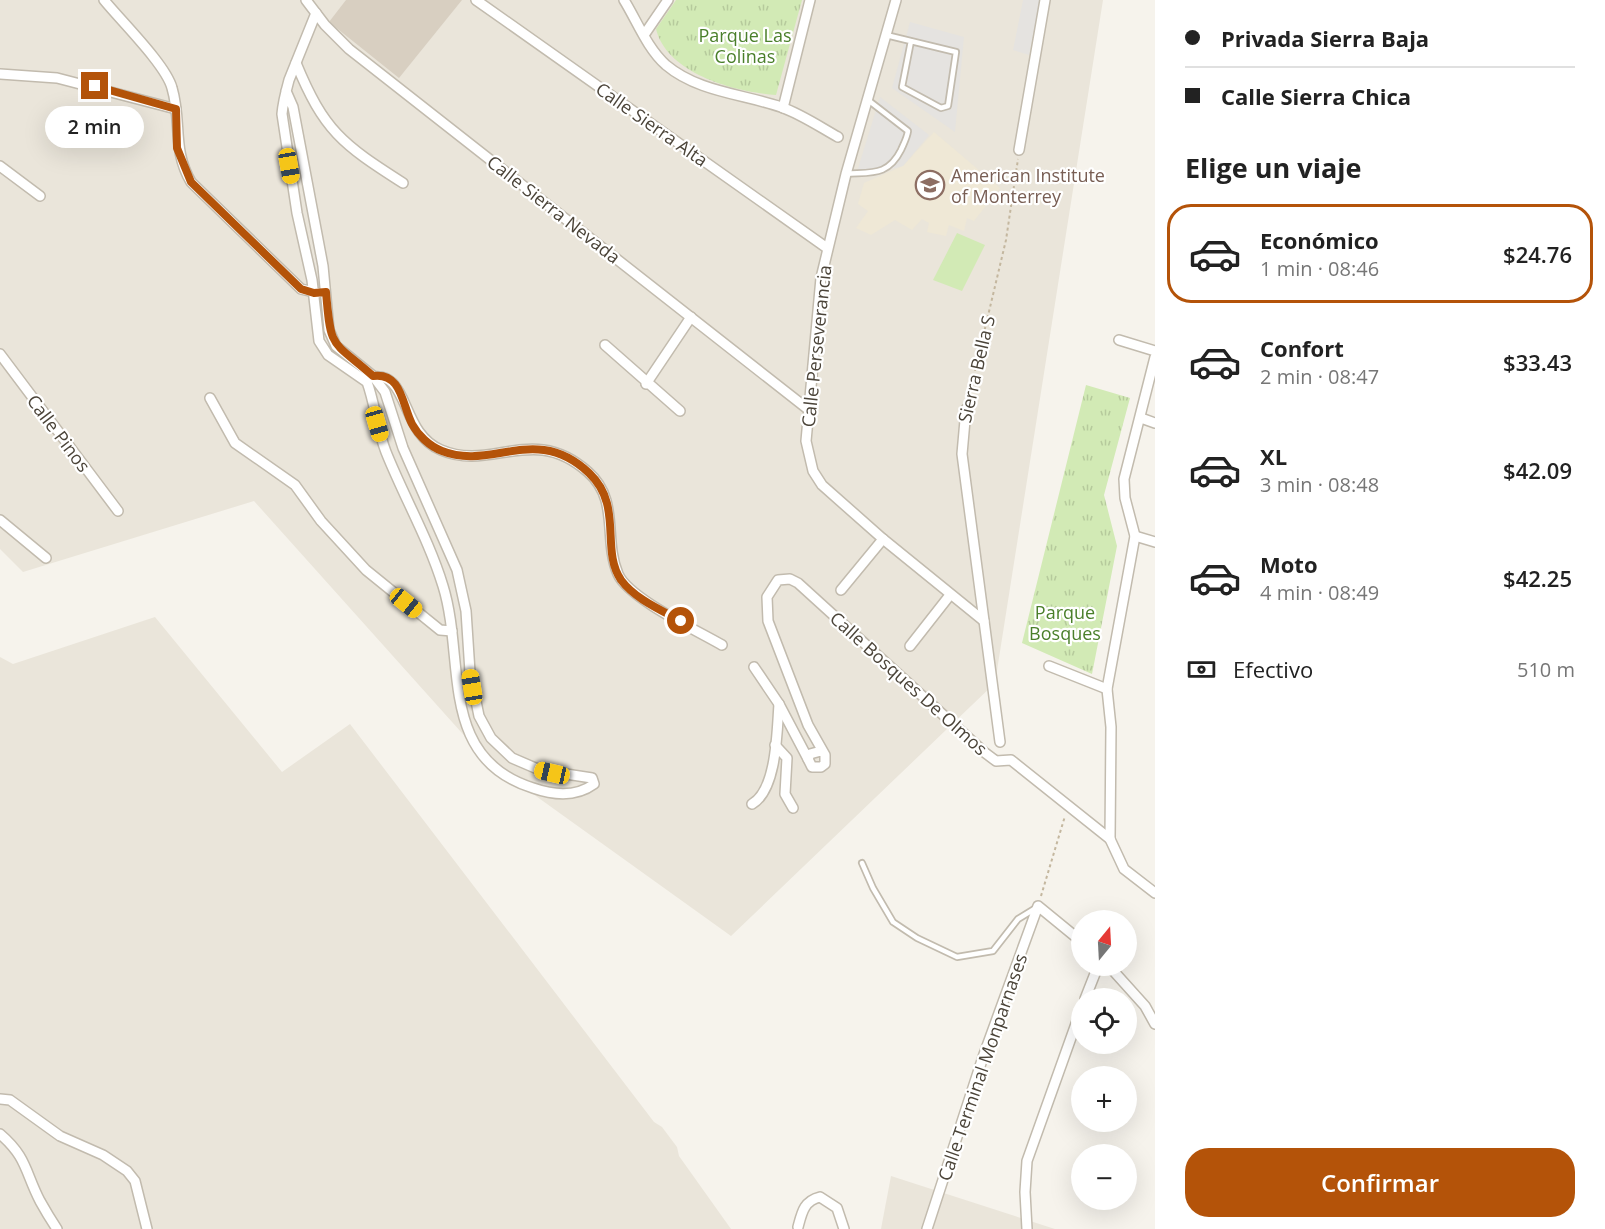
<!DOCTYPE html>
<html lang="es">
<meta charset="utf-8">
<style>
:root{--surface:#fff;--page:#f2f2f2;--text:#222;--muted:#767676;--line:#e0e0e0;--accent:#b45309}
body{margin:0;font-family:"Open Sans",sans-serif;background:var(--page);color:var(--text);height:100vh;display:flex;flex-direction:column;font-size:22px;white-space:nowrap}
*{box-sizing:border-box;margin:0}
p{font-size:20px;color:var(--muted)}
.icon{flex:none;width:33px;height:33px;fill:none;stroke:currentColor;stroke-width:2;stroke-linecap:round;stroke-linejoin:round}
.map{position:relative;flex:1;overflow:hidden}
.details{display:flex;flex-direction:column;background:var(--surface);width:450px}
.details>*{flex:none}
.top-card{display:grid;align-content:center;height:132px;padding:0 30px;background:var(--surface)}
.needle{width:39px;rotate:18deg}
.tools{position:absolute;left:1071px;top:910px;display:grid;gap:12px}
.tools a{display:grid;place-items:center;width:66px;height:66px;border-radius:50%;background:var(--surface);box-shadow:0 6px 24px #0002;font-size:30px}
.end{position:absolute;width:27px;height:27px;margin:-14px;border:8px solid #b45309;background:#fff;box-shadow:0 0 0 3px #fff}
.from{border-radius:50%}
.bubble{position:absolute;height:42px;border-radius:21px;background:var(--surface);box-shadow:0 6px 24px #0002;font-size:20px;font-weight:600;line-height:42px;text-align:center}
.car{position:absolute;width:18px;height:36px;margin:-18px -9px;border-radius:8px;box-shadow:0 0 4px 2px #0007;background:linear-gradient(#f5c518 24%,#345 0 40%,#f5c518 0 76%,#345 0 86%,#f5c518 0)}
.top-card b{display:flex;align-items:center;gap:21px;height:57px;font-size:22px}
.top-card b+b{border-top:2px solid var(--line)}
.top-card i{width:15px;height:15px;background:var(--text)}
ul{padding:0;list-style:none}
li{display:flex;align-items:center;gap:18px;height:99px;margin:0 12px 9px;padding:0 18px;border:3px solid transparent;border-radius:24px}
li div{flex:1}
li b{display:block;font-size:22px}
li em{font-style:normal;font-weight:600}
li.current{border-color:var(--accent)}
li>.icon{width:54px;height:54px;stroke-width:1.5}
h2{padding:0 30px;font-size:27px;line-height:72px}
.pay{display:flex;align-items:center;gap:15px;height:66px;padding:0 30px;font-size:22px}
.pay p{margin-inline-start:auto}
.cta{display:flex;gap:12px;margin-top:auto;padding:12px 30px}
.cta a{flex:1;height:69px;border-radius:24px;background:var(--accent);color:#fff;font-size:24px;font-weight:600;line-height:69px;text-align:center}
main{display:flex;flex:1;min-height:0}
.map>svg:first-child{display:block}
.residential{fill:#eae5da}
.education{fill:#efe8d6}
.grass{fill:#d2eab5}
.park{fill:url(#park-tufts)}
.parking{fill:#e5e3e0}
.building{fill:#d8cfc1}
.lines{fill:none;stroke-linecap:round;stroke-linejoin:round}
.lane-casing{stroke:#c2bbae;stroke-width:8}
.street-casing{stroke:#c2bbae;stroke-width:12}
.path{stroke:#c4b79f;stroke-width:2;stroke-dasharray:3 3;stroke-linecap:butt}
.lane{stroke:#fff;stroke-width:4.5}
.street{stroke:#fff;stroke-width:9}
.route{stroke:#b45309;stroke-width:8}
.labels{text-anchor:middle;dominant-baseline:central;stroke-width:4.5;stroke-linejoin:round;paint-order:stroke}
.park-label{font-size:18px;fill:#4a7f2a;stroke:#fff}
.street-label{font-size:18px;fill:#4b4439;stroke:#fff}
.education-label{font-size:18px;fill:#785e54;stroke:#fff;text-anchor:start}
</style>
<main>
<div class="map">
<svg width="1155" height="1229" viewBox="0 0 1155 1229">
<defs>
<pattern id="park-tufts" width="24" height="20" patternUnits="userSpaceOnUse" patternTransform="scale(1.5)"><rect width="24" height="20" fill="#d2eab5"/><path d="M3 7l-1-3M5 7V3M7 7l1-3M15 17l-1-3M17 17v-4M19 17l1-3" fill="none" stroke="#b6ca9c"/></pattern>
</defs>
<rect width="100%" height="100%" fill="#f6f3ec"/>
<!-- residential -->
<g class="residential">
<path d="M0,0H1103L995,683L731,936L487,761L254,501L23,572L0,549Z"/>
<path d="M155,617L282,772L350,724L654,1122L662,1127L677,1147L679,1156L731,1229H0V657L13,664Z"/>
<path d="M891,1176L1055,1229H881Z"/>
</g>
<!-- education -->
<path class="education" d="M934,132L1000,188L974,221L967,218L964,231L949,225L946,236L927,232L929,223L922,219L912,230L895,220L871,235L856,228L868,211L858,204L864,183L903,166Z"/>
<!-- grass -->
<path class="grass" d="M957,233L985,245L962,291L933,280Z"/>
<!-- park -->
<g class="park">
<path d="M676,0H802L776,95C735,92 667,74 656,29Z"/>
<path d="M1086,385L1130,398L1104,495L1117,546L1092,674L1022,643Z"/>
</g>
<!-- parking -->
<g class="parking">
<path d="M1023,0H1041L1029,55L1013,50Z"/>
<path d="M910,22L964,37L955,132L892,88Z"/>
<path d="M880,97L929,135L903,166L855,178Z"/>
</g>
<!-- building -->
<path class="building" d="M346,0H462L399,78L329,22Z"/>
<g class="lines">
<!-- lane casing -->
<g class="lane-casing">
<g id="lane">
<path d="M886,35L956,52L948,106L941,108L902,87L911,41"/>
<path d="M846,174C872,172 888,176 901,150C904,143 907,138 908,131L868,100"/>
<path d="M862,863L873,888L893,922L917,938L957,957L993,951L1018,919L1036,908"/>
</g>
</g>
<!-- street casing -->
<g class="street-casing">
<g id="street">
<path d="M104,0C121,21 166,65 172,88C182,122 172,150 191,182L301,289L318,293"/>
<path d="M306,0L325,25L349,49L809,410"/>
<path d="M476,0L827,248"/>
<path d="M624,0C637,21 647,48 666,65C698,92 743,94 781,107C801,114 820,127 838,137"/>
<path d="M896,0L846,174L821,278L806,441L813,471L822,485L883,539L984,621"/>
<path d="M644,35L668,0"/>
<path d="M296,63C324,131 342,144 403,183"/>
<path d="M0,74L57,78L176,109"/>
<path d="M286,91L293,107L323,266L329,330L336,346L373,376L385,392L403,448L457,570L466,611L470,672L479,716L491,738L512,758L540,770L592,778L594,784C575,798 553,795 533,788C437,758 466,660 443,586C429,540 404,497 386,452C377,429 375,404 367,382L328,355L319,341L312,280L297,213L282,114C283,102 286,91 289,80L316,13"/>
<path d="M783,108L810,0"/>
<path d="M1019,150L1045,0"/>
<path d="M0,166L40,196"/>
<path d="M1119,340L1155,351"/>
<path d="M605,345L680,411"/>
<path d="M0,354L118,511"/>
<path d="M368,378C411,367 398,432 441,450C492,472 533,423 588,472C620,500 603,539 618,574C628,598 698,631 722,645"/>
<path d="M646,384L691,317"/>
<path d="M210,398L235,443L295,485L321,521L366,570L440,630L452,631"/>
<path d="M966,409L962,454L1000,742"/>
<path d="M1141,418L1155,423"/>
<path d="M0,520L46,558"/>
<path d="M1135,536L1155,542"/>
<path d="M841,590L883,539"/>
<path d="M910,646L950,595"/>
<path d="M1049,666L1107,689"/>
<path d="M754,667L779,704L808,759"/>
<path d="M775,745L787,758L785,794L793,808"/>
<path d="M821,751L810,754L808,759L812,767H821L825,764V755L808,725L768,621L767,597L778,580L790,579L798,583L984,752L996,761L1011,760L1110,839L1124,869L1155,893"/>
<path d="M752,804C777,790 777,730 779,704"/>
<path d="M1110,839L1111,727L1107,689L1135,536L1125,498L1124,479L1155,357"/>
<path d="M1109,966L1145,1006L1155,1024"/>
<path d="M1085,999L1098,966"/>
<path d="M0,1099L10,1100L60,1136L103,1155L127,1171L135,1181L147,1229"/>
<path d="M0,1134C27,1157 25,1172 40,1201C45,1210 51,1220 57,1229"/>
<path d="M798,1227C802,1212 804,1201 820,1197L837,1208L844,1229"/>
<path d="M927,1229L983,1057L1038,906L1082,942"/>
<path d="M1027,1229L1025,1192L1027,1161L1082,1007"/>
</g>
</g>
<!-- path -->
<g class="path">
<path d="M968,400L1006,240L1018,159"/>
<path d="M1041,896L1065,816"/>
</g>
<!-- lane -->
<use href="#lane" class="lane"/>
<!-- street -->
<use href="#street" class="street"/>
</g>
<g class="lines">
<!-- route -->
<path class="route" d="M95,86L176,109L177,148L191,182L301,289L314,293L326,292C331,351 331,339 373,376C402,372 402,405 412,424C418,435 429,446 442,451C492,471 536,423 589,473C624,506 600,549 621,580C635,599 661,610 681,621"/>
</g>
<!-- icons -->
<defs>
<g id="school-ring" transform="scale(1.5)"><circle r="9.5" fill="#fff" stroke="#8d6e63" stroke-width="1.5"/><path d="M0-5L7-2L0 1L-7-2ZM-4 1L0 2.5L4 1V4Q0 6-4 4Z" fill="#8d6e63"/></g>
</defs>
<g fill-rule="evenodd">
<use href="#school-ring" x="930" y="185"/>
</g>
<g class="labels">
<!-- park labels -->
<g class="park-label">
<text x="745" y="35">Parque Las<tspan x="745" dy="21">Colinas</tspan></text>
<text x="1065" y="612">Parque<tspan x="1065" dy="21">Bosques</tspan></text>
</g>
<!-- street labels -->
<g class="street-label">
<text transform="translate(652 124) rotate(35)">Calle Sierra Alta</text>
<text transform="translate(554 209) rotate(38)">Calle Sierra Nevada</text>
<text transform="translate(816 346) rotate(-84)">Calle Perseverancia</text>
<text transform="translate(976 369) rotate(-77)">Sierra Bella S</text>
<text transform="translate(59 433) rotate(53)">Calle Pinos</text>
<text transform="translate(909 683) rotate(42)">Calle Bosques De Olmos</text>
<text transform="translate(982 1067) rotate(-71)">Calle Terminal Monparnases</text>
</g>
<!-- education labels -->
<g class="education-label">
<text x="951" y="175">American Institute<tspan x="951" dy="21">of Monterrey</tspan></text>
</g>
</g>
</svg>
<div class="tools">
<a><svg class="needle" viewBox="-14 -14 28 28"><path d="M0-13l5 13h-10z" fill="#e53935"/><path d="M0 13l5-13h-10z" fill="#767676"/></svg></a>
<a><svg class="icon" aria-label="locate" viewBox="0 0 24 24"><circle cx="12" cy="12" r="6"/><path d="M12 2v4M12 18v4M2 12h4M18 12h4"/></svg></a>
<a>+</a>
<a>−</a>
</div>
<i class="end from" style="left:681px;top:621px"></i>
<i class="end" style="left:95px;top:86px"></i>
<div class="bubble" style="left:45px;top:106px;width:99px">2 min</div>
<i class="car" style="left:289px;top:166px;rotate:170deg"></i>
<i class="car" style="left:377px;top:424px;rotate:164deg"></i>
<i class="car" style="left:406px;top:603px;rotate:129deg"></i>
<i class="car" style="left:472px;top:687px;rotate:351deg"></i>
<i class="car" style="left:552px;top:773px;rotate:283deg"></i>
</div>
<section class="details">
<div class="top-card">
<b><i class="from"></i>Privada Sierra Baja</b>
<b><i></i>Calle Sierra Chica</b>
</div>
<h2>Elige un viaje</h2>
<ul>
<li class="current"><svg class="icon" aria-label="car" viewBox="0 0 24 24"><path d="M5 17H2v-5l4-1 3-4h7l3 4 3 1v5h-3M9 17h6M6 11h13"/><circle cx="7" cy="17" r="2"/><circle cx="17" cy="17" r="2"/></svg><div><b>Económico</b><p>1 min · 08:46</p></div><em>$24.76</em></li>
<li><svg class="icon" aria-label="car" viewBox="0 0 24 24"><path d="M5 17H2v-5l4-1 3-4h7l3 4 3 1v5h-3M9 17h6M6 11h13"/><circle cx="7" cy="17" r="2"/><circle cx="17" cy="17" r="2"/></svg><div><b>Confort</b><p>2 min · 08:47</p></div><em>$33.43</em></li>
<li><svg class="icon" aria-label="car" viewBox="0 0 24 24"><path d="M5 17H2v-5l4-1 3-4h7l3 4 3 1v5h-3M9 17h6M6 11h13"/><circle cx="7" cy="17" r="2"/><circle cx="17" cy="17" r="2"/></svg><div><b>XL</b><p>3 min · 08:48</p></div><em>$42.09</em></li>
<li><svg class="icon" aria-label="car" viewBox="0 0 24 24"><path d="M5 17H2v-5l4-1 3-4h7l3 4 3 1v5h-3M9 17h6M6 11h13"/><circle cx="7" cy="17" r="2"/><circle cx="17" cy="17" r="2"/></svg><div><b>Moto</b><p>4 min · 08:49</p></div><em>$42.25</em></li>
</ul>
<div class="pay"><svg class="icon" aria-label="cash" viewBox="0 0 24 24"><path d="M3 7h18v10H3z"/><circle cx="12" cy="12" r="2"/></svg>Efectivo<p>510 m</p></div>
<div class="cta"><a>Confirmar</a></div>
</section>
</main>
